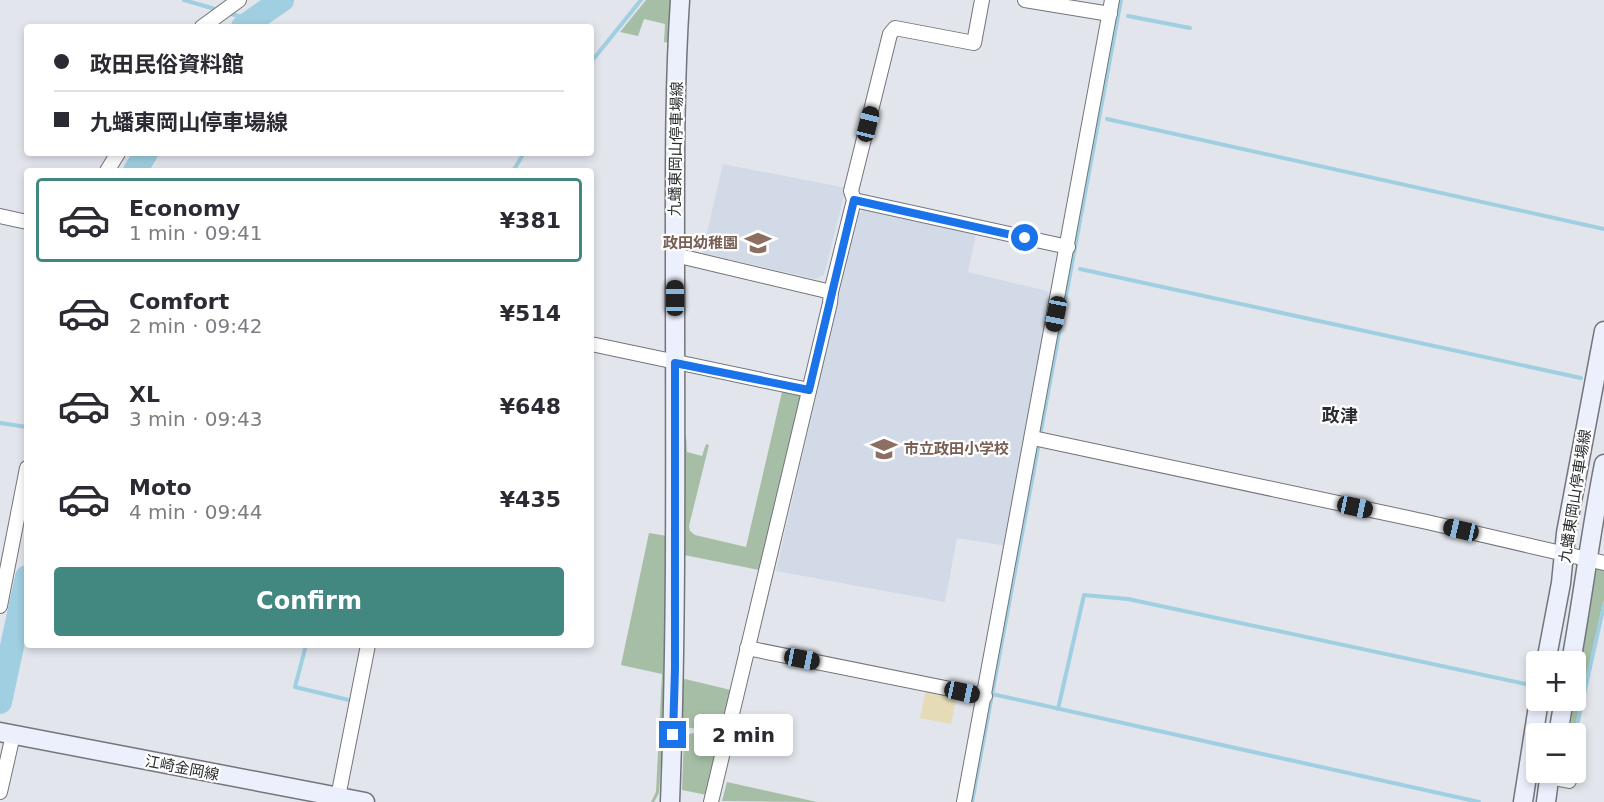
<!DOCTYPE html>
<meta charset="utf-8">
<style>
:root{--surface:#fff;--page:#f2f2f3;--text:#2b2b33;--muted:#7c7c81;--line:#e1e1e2;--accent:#428880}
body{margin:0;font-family:"DejaVu Sans","Noto Sans JP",sans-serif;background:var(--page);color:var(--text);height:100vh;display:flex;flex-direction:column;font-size:22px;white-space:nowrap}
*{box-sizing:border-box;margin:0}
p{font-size:20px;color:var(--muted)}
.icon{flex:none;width:33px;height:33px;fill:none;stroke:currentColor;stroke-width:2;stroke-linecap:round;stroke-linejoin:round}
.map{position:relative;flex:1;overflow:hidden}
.panel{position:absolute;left:24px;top:168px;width:570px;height:480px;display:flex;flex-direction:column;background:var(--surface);border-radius:6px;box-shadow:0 3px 9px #0003}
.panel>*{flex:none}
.banner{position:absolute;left:24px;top:24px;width:570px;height:132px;border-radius:6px;box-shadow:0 3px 9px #0003;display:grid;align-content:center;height:132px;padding:0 30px;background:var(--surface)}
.tools{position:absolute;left:1526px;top:651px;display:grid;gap:12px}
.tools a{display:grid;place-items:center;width:60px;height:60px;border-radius:6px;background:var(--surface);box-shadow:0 3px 9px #0003;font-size:30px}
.end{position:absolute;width:27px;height:27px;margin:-14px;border:8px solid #1a73e8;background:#fff;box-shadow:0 0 0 3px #fff}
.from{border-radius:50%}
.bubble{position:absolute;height:42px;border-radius:6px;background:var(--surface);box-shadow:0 3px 9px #0003;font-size:20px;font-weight:700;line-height:42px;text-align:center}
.car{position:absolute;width:18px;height:36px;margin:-18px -9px;border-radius:8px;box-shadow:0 0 4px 2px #0007;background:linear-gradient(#222 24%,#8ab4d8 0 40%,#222 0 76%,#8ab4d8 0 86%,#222 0)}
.banner b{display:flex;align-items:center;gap:21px;height:57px;font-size:22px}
.banner b+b{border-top:2px solid var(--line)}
.banner i{width:15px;height:15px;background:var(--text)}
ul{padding:10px 0 0;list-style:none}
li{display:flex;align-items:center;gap:18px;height:84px;margin:0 12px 9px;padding:0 18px;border:3px solid transparent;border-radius:6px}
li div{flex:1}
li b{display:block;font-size:22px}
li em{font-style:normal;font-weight:700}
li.selected{border-color:var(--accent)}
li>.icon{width:54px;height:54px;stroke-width:1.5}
.cta{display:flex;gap:12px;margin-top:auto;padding:12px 30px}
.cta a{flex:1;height:69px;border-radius:6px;background:var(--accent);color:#fff;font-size:24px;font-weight:700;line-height:69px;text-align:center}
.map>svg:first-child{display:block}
.built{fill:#d3dae7}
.green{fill:#a6bea6}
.sand{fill:#e5dcb7}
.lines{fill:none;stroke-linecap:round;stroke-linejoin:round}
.stream{stroke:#9fcfe0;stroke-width:4}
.river{stroke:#9fcfe0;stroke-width:24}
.street-casing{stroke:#72757b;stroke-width:16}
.secondary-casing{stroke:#72757b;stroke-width:21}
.street{stroke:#fff;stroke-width:14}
.secondary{stroke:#eceffc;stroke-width:18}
.route{stroke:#1a73e8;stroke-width:8}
.labels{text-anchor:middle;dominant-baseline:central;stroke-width:4.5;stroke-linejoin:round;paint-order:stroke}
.street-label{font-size:15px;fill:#2b2d2f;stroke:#fff}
.education-label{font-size:15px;font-weight:bold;fill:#785e54;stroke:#fff;text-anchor:end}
.quarter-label{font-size:18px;font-weight:bold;fill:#2b2d2f;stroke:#fff}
</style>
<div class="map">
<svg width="1604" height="802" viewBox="0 0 1604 802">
<rect width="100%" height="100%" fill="#e2e5ec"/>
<!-- built -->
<g class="built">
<path d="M723,164L846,188L824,275L815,279L702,253Z"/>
<path d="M866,209L976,234L968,272L1055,293L1007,546L957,538L945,602L776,571L818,388L816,384L856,215Z"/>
</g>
<!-- green -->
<g class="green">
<path d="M646,0H672L669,43L664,42L665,24L644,19L638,36L620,32Z"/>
<path d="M782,392L802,396L764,571L684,555V436L686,437L687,452L702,456L706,444L709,445L689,526L690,531L695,535L746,547Z"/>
<path d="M649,533L667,536V674L659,793L654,802H651L656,792L662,674L621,665Z"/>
<path d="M1597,567L1604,568V600L1574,733L1569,734Z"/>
<path d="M685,679L735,691L724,729L714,731L684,727L682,725L683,680Z"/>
<path d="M692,733L720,740L707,795L682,790L684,737Z"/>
<path d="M727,782L817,802L722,801Z"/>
</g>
<!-- sand -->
<path class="sand" d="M926,689L957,695L951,724L920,718Z"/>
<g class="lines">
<!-- stream -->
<g class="stream">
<path d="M184,0L215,9"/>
<path d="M231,14L253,20"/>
<path d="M1128,16L1190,28"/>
<path d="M591,62L641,0"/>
<path d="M1107,119L1604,229"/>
<path d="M513,171L524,153"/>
<path d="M1080,269L1581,378"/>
<path d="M0,423L27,427"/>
<path d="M1040,436L1121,0"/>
<path d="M306,645L295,687L353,701"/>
<path d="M992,694L1479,802"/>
<path d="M1577,698L1583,700"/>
<path d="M1058,709L1084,595L1128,599L1526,684"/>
<path d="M1575,734L1604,605"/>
<path d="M972,802L1039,443"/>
</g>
<!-- river -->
<g class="river">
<path d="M243,27L282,0"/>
<path d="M135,171L146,153"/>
<path d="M0,702L27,577"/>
</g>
<!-- street casing -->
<g class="street-casing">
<g id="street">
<path d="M1025,0L1110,14"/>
<path d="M202,27L239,0"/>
<path d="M107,171L118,153"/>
<path d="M854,200L1068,247"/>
<path d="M0,216L27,222"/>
<path d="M675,255L831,292"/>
<path d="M591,344L809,390"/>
<path d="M1033,438L1427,522L1604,563"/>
<path d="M0,606L27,468"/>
<path d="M747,648L985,696"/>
<path d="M1528,773L1569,781"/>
<path d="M0,792L13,735"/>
<path d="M338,797L368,645"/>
<path d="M711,802L830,303L831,292L854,200L851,191L890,34L895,28L974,43L982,0"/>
<path d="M964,802L1112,0"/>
</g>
</g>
<!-- secondary casing -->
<g class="secondary-casing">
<g id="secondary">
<path d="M1546,662L1561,583L1566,533L1604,331"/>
<path d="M1571,662C1583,596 1591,529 1604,464"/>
<path d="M0,732L365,802"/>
<path d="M1558,734L1564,700"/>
<path d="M670,802C677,625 675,449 675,272C675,181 674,90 680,0"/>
<path d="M1523,802L1539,700"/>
<path d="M1546,802L1550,772"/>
</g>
</g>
<!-- street -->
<use href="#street" class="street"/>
<!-- secondary -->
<use href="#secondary" class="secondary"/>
</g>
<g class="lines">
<!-- route -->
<path class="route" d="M673,735L675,669V363L809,390L854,200L1025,238"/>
</g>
<!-- icons -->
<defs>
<g id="school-bare" transform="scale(2.07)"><path d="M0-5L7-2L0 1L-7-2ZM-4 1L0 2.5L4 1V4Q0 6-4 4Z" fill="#8d6e63" stroke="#fff" stroke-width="2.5" paint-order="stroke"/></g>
</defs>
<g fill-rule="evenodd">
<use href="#school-bare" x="758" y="243"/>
<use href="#school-bare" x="884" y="449"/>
</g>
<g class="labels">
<!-- street labels -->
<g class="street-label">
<text transform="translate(676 149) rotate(-89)">九蟠東岡山停車場線</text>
<text transform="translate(1575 496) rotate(-81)">九蟠東岡山停車場線</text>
<text transform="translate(182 768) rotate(11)">江崎金岡線</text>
</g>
<!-- education labels -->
<g class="education-label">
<text x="738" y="243">政田幼稚園</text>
<text x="904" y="449" text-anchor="start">市立政田小学校</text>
</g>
<!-- quarter labels -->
<g class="quarter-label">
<text x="1340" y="415">政津</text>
</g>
</g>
</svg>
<div class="tools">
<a>+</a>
<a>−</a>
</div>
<i class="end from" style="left:1025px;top:238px"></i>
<i class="end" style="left:673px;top:735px"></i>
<div class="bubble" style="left:694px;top:714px;width:99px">2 min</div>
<i class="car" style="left:868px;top:124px;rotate:14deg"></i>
<i class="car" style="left:675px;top:298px;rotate:0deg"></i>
<i class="car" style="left:1056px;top:314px;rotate:191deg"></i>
<i class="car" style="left:1355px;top:507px;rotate:102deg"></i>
<i class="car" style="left:1461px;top:530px;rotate:283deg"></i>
<i class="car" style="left:802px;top:659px;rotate:101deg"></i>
<i class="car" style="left:962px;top:692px;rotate:102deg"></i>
<div class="banner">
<b><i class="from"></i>政田民俗資料館</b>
<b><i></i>九蟠東岡山停車場線</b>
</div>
<section class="panel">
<ul>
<li class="selected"><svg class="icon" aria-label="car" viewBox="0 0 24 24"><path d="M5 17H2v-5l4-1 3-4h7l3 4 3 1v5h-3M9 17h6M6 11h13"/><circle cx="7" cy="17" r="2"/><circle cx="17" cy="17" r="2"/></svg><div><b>Economy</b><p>1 min · 09:41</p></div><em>¥381</em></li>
<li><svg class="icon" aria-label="car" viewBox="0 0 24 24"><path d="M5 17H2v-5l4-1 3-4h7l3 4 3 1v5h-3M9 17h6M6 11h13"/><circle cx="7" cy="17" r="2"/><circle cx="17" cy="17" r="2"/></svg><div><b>Comfort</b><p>2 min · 09:42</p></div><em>¥514</em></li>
<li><svg class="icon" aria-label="car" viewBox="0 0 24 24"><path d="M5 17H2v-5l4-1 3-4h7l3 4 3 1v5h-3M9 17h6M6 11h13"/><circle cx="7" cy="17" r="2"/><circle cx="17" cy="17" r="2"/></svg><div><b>XL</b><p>3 min · 09:43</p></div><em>¥648</em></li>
<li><svg class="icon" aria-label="car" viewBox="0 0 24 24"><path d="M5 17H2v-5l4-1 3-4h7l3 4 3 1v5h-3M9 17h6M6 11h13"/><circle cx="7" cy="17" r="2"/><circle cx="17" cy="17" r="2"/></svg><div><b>Moto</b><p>4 min · 09:44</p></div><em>¥435</em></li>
</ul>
<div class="cta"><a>Confirm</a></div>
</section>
</div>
